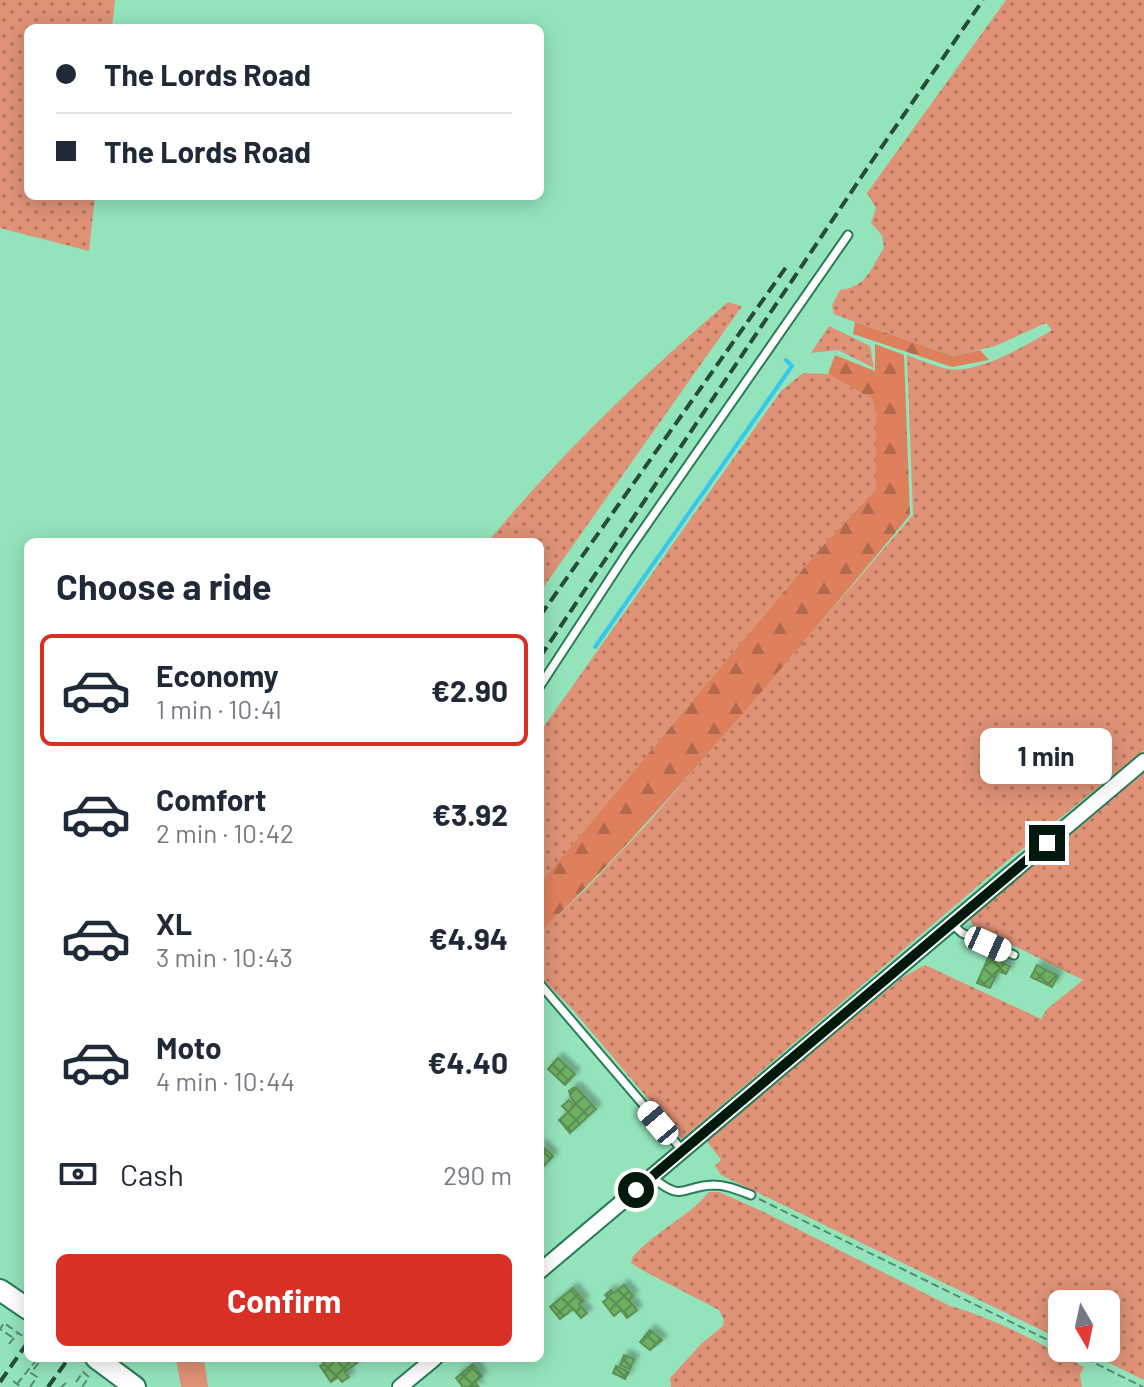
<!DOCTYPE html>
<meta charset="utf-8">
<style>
:root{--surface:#fff;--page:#f6f6f7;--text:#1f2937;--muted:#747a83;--line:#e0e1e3;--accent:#d93025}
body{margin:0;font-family:Barlow,sans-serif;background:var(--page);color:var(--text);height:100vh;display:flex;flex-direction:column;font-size:30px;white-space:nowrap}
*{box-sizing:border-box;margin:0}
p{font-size:26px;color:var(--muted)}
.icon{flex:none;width:44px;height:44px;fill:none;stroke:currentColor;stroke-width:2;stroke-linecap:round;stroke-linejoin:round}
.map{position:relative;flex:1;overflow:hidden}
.panel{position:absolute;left:24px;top:538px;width:520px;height:824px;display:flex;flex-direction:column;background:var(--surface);border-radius:12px;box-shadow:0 4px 20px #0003}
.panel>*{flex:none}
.top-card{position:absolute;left:24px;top:24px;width:520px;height:176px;border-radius:12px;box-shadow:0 4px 20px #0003;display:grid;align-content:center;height:176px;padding:0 32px;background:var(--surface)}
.needle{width:52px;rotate:171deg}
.buttons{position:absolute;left:1048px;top:1290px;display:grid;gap:16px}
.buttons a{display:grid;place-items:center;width:72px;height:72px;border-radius:12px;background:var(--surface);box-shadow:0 4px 20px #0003;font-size:40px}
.end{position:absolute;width:36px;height:36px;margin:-18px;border:10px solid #01190d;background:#fff;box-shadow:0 0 0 4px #fff}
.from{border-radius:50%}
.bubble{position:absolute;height:56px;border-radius:12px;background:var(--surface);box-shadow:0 4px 20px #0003;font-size:26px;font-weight:700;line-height:56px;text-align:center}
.car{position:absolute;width:24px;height:48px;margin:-24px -12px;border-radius:10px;box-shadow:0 0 6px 2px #0007;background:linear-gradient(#fff 24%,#345 0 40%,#fff 0 76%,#345 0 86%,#fff 0)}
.top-card b{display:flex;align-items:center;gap:28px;height:76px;font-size:30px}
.top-card b+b{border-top:2px solid var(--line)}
.top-card i{width:20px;height:20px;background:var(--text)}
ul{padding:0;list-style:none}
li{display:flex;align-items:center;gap:24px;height:112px;margin:0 16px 12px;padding:0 16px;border:4px solid transparent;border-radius:12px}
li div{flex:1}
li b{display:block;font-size:30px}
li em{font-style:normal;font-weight:700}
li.active{border-color:var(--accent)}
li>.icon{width:72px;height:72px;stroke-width:1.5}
h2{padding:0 32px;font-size:36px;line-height:96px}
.pay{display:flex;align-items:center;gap:20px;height:88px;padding:0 32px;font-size:30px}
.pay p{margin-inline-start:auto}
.primary-button{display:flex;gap:16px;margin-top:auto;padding:16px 32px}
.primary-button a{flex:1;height:92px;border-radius:12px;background:var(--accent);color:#fff;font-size:32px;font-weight:700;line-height:92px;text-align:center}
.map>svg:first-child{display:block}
.grass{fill:url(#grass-dots)}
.forest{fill:url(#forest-firs)}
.pitch{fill:#df9276}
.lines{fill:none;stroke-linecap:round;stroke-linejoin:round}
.stream{stroke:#37c6ec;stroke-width:4}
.building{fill:url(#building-cross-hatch);stroke:#5f8f56;stroke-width:2;filter:url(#shadow)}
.service-casing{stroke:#297c58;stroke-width:11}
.minor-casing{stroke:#297c58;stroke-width:18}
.secondary-casing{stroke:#297c58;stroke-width:24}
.path{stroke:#548c6f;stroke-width:2;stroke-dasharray:8 4;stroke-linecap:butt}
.service{stroke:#fff;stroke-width:7}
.minor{stroke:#fff;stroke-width:14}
.secondary{stroke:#fff;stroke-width:20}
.rail{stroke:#264c39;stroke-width:4;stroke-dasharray:12 6;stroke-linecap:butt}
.route{stroke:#01190d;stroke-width:10}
</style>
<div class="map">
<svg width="1144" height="1387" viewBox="0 0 1144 1387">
<defs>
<pattern id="grass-dots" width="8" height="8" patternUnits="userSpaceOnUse" patternTransform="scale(2)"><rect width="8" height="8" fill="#df9276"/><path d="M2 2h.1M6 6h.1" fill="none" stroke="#b2765f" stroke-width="1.8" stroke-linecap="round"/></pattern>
<pattern id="forest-firs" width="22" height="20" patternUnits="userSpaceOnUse" patternTransform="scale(2)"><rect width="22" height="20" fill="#df805d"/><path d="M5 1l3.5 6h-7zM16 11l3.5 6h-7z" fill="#b2684b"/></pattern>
<pattern id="building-cross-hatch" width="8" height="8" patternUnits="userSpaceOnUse" patternTransform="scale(2)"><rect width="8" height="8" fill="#6eb062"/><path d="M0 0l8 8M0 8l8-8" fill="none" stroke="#588e4f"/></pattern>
<filter id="shadow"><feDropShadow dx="5" dy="-5" stdDeviation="2" flood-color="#0004"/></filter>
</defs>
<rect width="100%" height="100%" fill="#94e4bb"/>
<!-- grass -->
<g class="grass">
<path d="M0,0H115L112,28H28V196H95L89,251L0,228Z"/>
<path d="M1006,0H1144V750L1007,861L682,1139L573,1010L540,976V932L586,889L649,822L913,515L907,355C920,360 934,366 948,369C976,375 1029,344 1052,330L1046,323L995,346L953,356L841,317L834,314L832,306L840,290C867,287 870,269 884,248L882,235L871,223L876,208L867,193Z"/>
<path d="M728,302L742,306L540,592V542H488C560,454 642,376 728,302Z"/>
<path d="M829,326L870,346L874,368L838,350L811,353Z"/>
<path d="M803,373L828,374L872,399L876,417V489L817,552L540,883V732L781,391Z"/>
<path d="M1144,767V1380L1079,1348H1106V1304H1062V1340L721,1175L715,1166L721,1160L706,1140L903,977L925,965L1041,1019L1047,1009L1083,980L974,926L968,917Z"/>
<path d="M709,1192H719L766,1213L950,1306C997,1319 1041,1344 1084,1367L1080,1375L1082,1387H671L670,1378L702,1343L723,1326L724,1320L719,1310L642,1270L631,1263L632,1258C653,1232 688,1218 709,1192Z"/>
</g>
<!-- forest -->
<g class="forest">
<path d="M855,322L953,356L980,350L989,360L952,367L853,334Z"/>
<path d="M875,344L904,355L910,515C842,597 774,678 704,758C651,818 599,877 540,932V883L817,552L876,489V417L872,399L828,374L835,355L875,371Z"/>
</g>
<!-- pitch -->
<path class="pitch" d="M204,1358L208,1387H181L176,1359Z"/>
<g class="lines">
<!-- stream -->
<path class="stream" d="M595,647L792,366L786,360"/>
</g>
<!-- building -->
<g class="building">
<path d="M992,949L1005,955L1002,963L1010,966L1006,974L998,971L990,988L977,983Z"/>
<path d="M1037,965L1058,976L1052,987L1031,977Z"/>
<path d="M558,1058L575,1074L565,1085L548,1069Z"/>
<path d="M573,1088H577L596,1109L570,1133L559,1120L568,1112L562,1106L569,1100L574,1105L576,1103L571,1098L569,1091Z"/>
<path d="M540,1144L553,1156L540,1170Z"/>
<path d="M624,1285L633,1296L629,1300L637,1310L627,1318L621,1310L614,1316L603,1302L608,1298L605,1295L611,1290L614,1293Z"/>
<path d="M573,1288L584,1301L579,1304L587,1313L581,1318L573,1309L560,1319L550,1307Z"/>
<path d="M650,1330L662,1340L650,1350L640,1342Z"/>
<path d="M624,1355L634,1359L630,1369L620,1365Z"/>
<path d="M320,1358H354L357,1363L345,1372L349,1377L342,1382L338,1377L331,1382L320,1366L324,1364Z"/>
<path d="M473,1364L482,1376L475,1382L479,1387H463L456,1378Z"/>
<path d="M616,1366L629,1372L625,1379L613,1373Z"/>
</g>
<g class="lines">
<!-- service casing -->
<g class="service-casing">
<g id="service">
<path d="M540,686L627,553L848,235"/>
<path d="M952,924L962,933L1014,955"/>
<path d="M540,984L683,1151"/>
<path d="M653,1178C684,1203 681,1186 713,1185C727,1185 738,1190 751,1195"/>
</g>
</g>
<!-- minor casing -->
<g class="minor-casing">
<g id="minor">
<path d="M540,1271L1144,761"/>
<path d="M400,1387L435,1358"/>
</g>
</g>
<!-- secondary casing -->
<g class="secondary-casing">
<g id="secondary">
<path d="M0,1290L28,1309"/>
<path d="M96,1358L135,1387"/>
</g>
</g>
<!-- path -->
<g class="path">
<path d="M759,1199L1062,1347"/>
<path d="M12,1337L0,1329L4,1323L27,1339"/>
<path d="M9,1344L17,1334"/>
<path d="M1064,1348L1143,1387"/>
<path d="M13,1381L21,1387"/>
<path d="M76,1382L83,1372L89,1377L82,1387"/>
<path d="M17,1384L38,1358"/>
<path d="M30,1387L37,1377L31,1373L42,1358"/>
<path d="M61,1387L66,1383"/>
</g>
<!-- service -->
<use href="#service" class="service"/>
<!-- minor -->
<use href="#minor" class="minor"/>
<!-- secondary -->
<use href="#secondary" class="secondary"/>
<!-- rail -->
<g class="rail">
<path d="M540,616L789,263"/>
<path d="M540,657L872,161L983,0"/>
<path d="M0,1382L28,1342"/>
<path d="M48,1387L69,1358"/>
</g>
</g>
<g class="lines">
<!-- route -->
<path class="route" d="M636,1190L1047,843"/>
</g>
</svg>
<div class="buttons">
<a><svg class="needle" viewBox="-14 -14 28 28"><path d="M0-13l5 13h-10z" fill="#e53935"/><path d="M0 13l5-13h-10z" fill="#747a83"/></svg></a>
</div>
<i class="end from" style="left:636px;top:1190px"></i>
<i class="end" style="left:1047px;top:843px"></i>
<div class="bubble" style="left:980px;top:728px;width:132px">1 min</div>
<i class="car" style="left:988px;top:944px;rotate:114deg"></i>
<i class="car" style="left:658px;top:1123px;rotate:320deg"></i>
<div class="top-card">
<b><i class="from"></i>The Lords Road</b>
<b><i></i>The Lords Road</b>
</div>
<section class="panel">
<h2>Choose a ride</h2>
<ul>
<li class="active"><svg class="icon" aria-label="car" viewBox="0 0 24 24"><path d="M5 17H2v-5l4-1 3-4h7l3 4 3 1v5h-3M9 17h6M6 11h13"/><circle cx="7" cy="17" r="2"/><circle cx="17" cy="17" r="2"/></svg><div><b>Economy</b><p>1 min · 10:41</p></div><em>€2.90</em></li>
<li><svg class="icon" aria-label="car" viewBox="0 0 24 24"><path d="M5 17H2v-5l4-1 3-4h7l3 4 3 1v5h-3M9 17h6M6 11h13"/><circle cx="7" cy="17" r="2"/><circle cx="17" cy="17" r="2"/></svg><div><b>Comfort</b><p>2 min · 10:42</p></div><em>€3.92</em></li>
<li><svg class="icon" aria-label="car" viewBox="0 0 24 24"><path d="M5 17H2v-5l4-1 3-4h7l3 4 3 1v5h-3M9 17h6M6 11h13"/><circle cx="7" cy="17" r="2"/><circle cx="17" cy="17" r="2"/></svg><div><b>XL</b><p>3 min · 10:43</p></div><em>€4.94</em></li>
<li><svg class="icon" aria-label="car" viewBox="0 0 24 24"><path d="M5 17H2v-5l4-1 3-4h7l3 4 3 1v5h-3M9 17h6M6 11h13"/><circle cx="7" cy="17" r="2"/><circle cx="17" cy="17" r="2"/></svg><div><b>Moto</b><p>4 min · 10:44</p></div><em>€4.40</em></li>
</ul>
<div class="pay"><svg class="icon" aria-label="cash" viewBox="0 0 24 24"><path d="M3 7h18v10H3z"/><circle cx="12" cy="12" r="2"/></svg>Cash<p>290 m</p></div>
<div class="primary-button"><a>Confirm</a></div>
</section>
</div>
